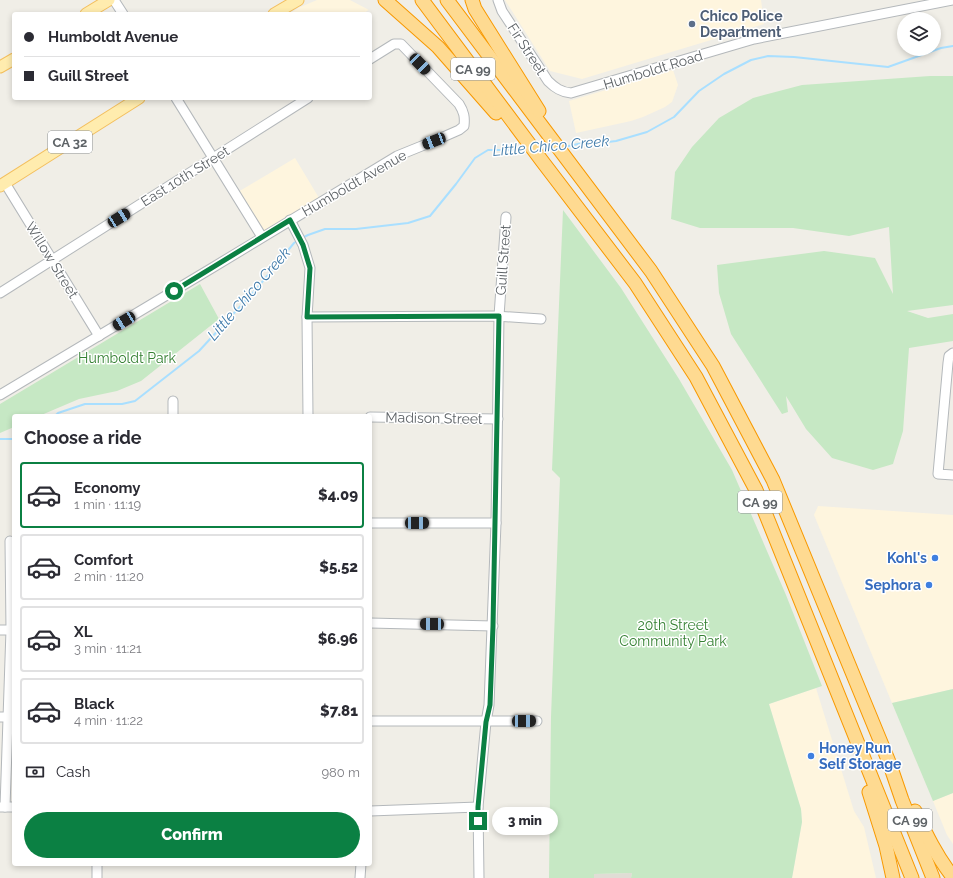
<!DOCTYPE html>
<meta charset="utf-8">
<style>
:root{--surface:#fff;--page:#f2f2f3;--text:#2b2b33;--muted:#7c7c81;--line:#e1e1e2;--accent:#0b8043}
body{margin:0;font-family:Raleway,sans-serif;background:var(--page);color:var(--text);height:100vh;display:flex;flex-direction:column;font-size:15px;white-space:nowrap}
*{box-sizing:border-box;margin:0}
p{font-size:13px;color:var(--muted)}
.icon{flex:none;width:22px;height:22px;fill:none;stroke:currentColor;stroke-width:2;stroke-linecap:round;stroke-linejoin:round}
.map{position:relative;flex:1;overflow:hidden}
.details{position:absolute;left:12px;top:414px;width:360px;height:452px;display:flex;flex-direction:column;background:var(--surface);border-radius:4px;box-shadow:0 2px 6px #0003}
.details>*{flex:none}
.top-card{position:absolute;left:12px;top:12px;width:360px;height:88px;border-radius:4px;box-shadow:0 2px 6px #0003;display:grid;align-content:center;height:88px;padding:0 12px;background:var(--surface)}
.buttons{position:absolute;left:897px;top:12px;display:grid;gap:8px}
.buttons a{display:grid;place-items:center;width:44px;height:44px;border-radius:50%;background:var(--surface);box-shadow:0 2px 6px #0003;font-size:20px}
.end{position:absolute;width:18px;height:18px;margin:-9px;border:5px solid #0b8043;background:#fff;box-shadow:0 0 0 2px #fff}
.from{border-radius:50%}
.bubble{position:absolute;height:28px;border-radius:14px;background:var(--surface);box-shadow:0 2px 6px #0003;font-size:13px;font-weight:800;line-height:28px;text-align:center}
.car{position:absolute;width:12px;height:24px;margin:-12px -6px;border-radius:5px;box-shadow:0 0 3px 1px #0007;background:linear-gradient(#222 24%,#8ab4d8 0 40%,#222 0 76%,#8ab4d8 0 86%,#222 0)}
.top-card b{display:flex;align-items:center;gap:14px;height:38px;font-size:15px}
.top-card b+b{border-top:1px solid var(--line)}
.top-card i{width:10px;height:10px;background:var(--text)}
ul{padding:0;list-style:none}
li{display:flex;align-items:center;gap:12px;height:66px;margin:0 8px 6px;padding:0 4px;border:2px solid var(--line);border-radius:4px}
li div{flex:1}
li b{display:block;font-size:15px}
li em{font-style:normal;font-weight:800}
li.active{border-color:var(--accent)}
li>.icon{width:36px;height:36px;stroke-width:1.5}
h2{padding:0 12px;font-size:18px;line-height:48px}
.pay{display:flex;align-items:center;gap:10px;height:44px;padding:0 12px;font-size:15px}
.pay p{margin-inline-start:auto}
.action{display:flex;gap:8px;margin-top:auto;padding:8px 12px}
.action a{flex:1;height:46px;border-radius:24px;background:var(--accent);color:#fff;font-size:16px;font-weight:800;line-height:46px;text-align:center}
.map>svg:first-child{display:block}
.commercial{fill:#fef5de}
.education{fill:#e0ddd5}
.green{fill:#c6e8c4}
.lines{fill:none;stroke-linecap:round;stroke-linejoin:round}
.stream{stroke:#a9dfff;stroke-width:2}
.minor-casing{stroke:#b4b8bb;stroke-width:11}
.major-casing{stroke:#f3bf5e;stroke-width:13}
.highway-casing{stroke:#f89900;stroke-width:15}
.minor{stroke:#fff;stroke-width:9}
.major{stroke:#ffecae;stroke-width:11}
.highway{stroke:#feda91;stroke-width:13}
.route{stroke:#0b8043;stroke-width:5}
.service-dot{fill:#5c6f8a;stroke:#fff;stroke-width:1.5}
.shop-dot{fill:#3f7fe0;stroke:#fff;stroke-width:1.5}
.labels{text-anchor:middle;dominant-baseline:central;stroke-width:3;stroke-linejoin:round;paint-order:stroke}
.shield{fill:#fff;stroke:#8e9295;stroke-width:1}
.shield-label{font-size:13px;font-weight:bold;fill:#5e6367}
.service-label{font-size:14px;font-weight:bold;fill:#4e5e75;stroke:#fff;text-anchor:start}
.street-label{font-size:14px;fill:#5e6367;stroke:#fff}
.park-label{font-size:14px;fill:#358133;stroke:#fff}
.shop-label{font-size:14px;font-weight:bold;fill:#366cbe;stroke:#fff;text-anchor:end}
.water-label{font-size:15px;font-style:italic;fill:#407baa;stroke:#fff}
</style>
<div class="map">
<svg width="953" height="878" viewBox="0 0 953 878">
<rect width="100%" height="100%" fill="#f0eee7"/>
<!-- commercial -->
<g class="commercial">
<path d="M317,0H350L369,10L362,14H289L298,8Z"/>
<path d="M505,0H761L764,24L582,79L550,71Z"/>
<path d="M673,70L678,85L672,102L665,107L643,117L631,121L576,133L569,101Z"/>
<path d="M295,158L319,198L262,232L238,192Z"/>
<path d="M818,506L953,515V689L892,703L814,515Z"/>
<path d="M816,688L854,811L864,827L876,878H792L802,822L801,809L769,704Z"/>
<path d="M953,793V844L947,835L933,801Z"/>
</g>
<!-- education -->
<path class="education" d="M632,873L631,878H594V874Z"/>
<!-- green -->
<g class="green">
<path d="M930,76H953V305L907,311L928,318L953,314V341L909,348L903,431L893,464L873,470L832,458L806,429L786,396L788,412L782,414L731,334L719,293L717,265L824,251L875,258L893,294L889,227L849,236L793,228H700L671,219L675,172L692,147L719,118L753,98L802,85Z"/>
<path d="M563,210L621,288L679,379L732,470L786,595L822,686L769,704L801,809L802,822L792,878H631L632,873L594,874V878H549L551,717L560,478L552,470Z"/>
<path d="M200,284L219,319L141,381L117,391L79,399L39,416H14V427L0,433V404Z"/>
<path d="M953,689V793L933,801L892,703Z"/>
</g>
<g class="lines">
<!-- stream -->
<g class="stream">
<path d="M564,147L592,141L608,142L616,141L647,132L674,117L699,91L724,74L751,60L768,56L794,57L888,67L941,48L953,46"/>
<path d="M541,150L552,148"/>
<path d="M302,238L308,235L325,229H356L408,223L430,216L456,184L475,158L488,150H528"/>
<path d="M55,416L58,413L85,404H122L135,401L199,351L258,287L294,243L297,241"/>
<path d="M0,439H14"/>
</g>
<!-- minor casing -->
<g class="minor-casing">
<g id="minor">
<path d="M114,0L123,14"/>
<path d="M498,0L502,11L548,81C555,88 561,92 571,93L754,39L953,0"/>
<path d="M176,98L262,237"/>
<path d="M5,183L99,336"/>
<path d="M290,220L303,245L310,268L307,317L308,416"/>
<path d="M0,293L308,98"/>
<path d="M307,317L495,316L541,319"/>
<path d="M953,353L949,356L948,363L938,474L953,475"/>
<path d="M0,395L212,268L397,156L434,141L459,130L464,126C465,117 464,112 459,104L401,44H394L370,59"/>
<path d="M173,416V401"/>
<path d="M370,417L498,419"/>
<path d="M370,523H496"/>
<path d="M370,623L493,626"/>
<path d="M0,630H14"/>
<path d="M0,717H14"/>
<path d="M370,721H537"/>
<path d="M0,807H14"/>
<path d="M5,807L11,630L10,541"/>
<path d="M370,811L478,807"/>
<path d="M97,878V864"/>
<path d="M360,878L361,864"/>
<path d="M479,878L478,807L486,722L489,705L496,523L499,316L506,217"/>
</g>
</g>
<!-- major casing -->
<g class="major-casing">
<g id="major">
<path d="M86,14L109,0"/>
<path d="M274,14L298,0"/>
<path d="M0,67L14,59"/>
<path d="M0,186L139,98"/>
</g>
</g>
<!-- highway casing -->
<g class="highway-casing">
<g id="highway">
<path d="M385,0L438,47L496,113"/>
<path d="M422,0L542,161L635,283L696,377L756,490L912,878"/>
<path d="M447,0L651,271L713,366L773,480L889,762L902,800L933,878"/>
<path d="M472,0L475,9L539,111"/>
<path d="M869,792L886,846L893,878"/>
<path d="M915,811C926,834 937,857 953,877"/>
</g>
</g>
<!-- minor -->
<use href="#minor" class="minor"/>
<!-- major -->
<use href="#major" class="major"/>
<!-- highway -->
<use href="#highway" class="highway"/>
</g>
<g class="lines">
<!-- route -->
<path class="route" d="M174,291L290,220L303,245L310,268L307,317L499,316L493,626L490,705L486,722L478,807V821"/>
</g>
<!-- markers -->
<circle class="service-dot" cx="692" cy="24" r="4"/>
<g class="shop-dot">
<circle cx="935" cy="558" r="4"/>
<circle cx="929" cy="585" r="4"/>
<circle cx="811" cy="756" r="4"/>
</g>
<g class="labels">
<!-- shield labels -->
<g class="shield">
<rect x="451" y="58" width="44" height="22" rx="3"/>
<rect x="48" y="131" width="44" height="22" rx="3"/>
<rect x="738" y="491" width="44" height="22" rx="3"/>
<rect x="888" y="809" width="44" height="22" rx="3"/>
</g>
<g class="shield-label">
<text x="473" y="69">CA 99</text>
<text x="70" y="142">CA 32</text>
<text x="760" y="502">CA 99</text>
<text x="910" y="820">CA 99</text>
</g>
<!-- service labels -->
<g class="service-label">
<text x="700" y="16">Chico Police<tspan x="700" dy="16">Department</tspan></text>
</g>
<!-- street labels -->
<g class="street-label">
<text transform="translate(527 49) rotate(57)">Fir Street</text>
<text transform="translate(653 70) rotate(-17)">Humboldt Road</text>
<text transform="translate(185 176) rotate(-32)">East 10th Street</text>
<text transform="translate(354 183) rotate(-30)">Humboldt Avenue</text>
<text transform="translate(52 260) rotate(58)">Willow Street</text>
<text transform="translate(503 260) rotate(-86)">Guill Street</text>
<text transform="translate(434 418) rotate(1)">Madison Street</text>
</g>
<!-- park labels -->
<g class="park-label">
<text x="127" y="358">Humboldt Park</text>
<text x="673" y="625">20th Street<tspan x="673" dy="16">Community Park</tspan></text>
</g>
<!-- shop labels -->
<g class="shop-label">
<text x="927" y="558">Kohl's</text>
<text x="921" y="585">Sephora</text>
<text x="819" y="748" text-anchor="start">Honey Run<tspan x="819" dy="16">Self Storage</tspan></text>
</g>
<!-- water labels -->
<g class="water-label">
<text transform="translate(551 146) rotate(-5)">Little Chico Creek</text>
<text transform="translate(249 294) rotate(-49)">Little Chico Creek</text>
</g>
</g>
</svg>
<div class="buttons">
<a><svg class="icon" aria-label="layers" viewBox="0 0 24 24"><path d="M12 4l9 5-9 5-9-5zM3 14l9 5 9-5"/></svg></a>
</div>
<i class="end from" style="left:174px;top:291px"></i>
<i class="end" style="left:478px;top:821px"></i>
<div class="bubble" style="left:492px;top:807px;width:66px">3 min</div>
<i class="car" style="left:420px;top:64px;rotate:136deg"></i>
<i class="car" style="left:434px;top:141px;rotate:249deg"></i>
<i class="car" style="left:119px;top:218px;rotate:58deg"></i>
<i class="car" style="left:124px;top:321px;rotate:239deg"></i>
<i class="car" style="left:417px;top:523px;rotate:90deg"></i>
<i class="car" style="left:432px;top:624px;rotate:271deg"></i>
<i class="car" style="left:524px;top:721px;rotate:89deg"></i>
<div class="top-card">
<b><i class="from"></i>Humboldt Avenue</b>
<b><i></i>Guill Street</b>
</div>
<section class="details">
<h2>Choose a ride</h2>
<ul>
<li class="active"><svg class="icon" aria-label="car" viewBox="0 0 24 24"><path d="M5 17H2v-5l4-1 3-4h7l3 4 3 1v5h-3M9 17h6M6 11h13"/><circle cx="7" cy="17" r="2"/><circle cx="17" cy="17" r="2"/></svg><div><b>Economy</b><p>1 min · 11:19</p></div><em>$4.09</em></li>
<li><svg class="icon" aria-label="car" viewBox="0 0 24 24"><path d="M5 17H2v-5l4-1 3-4h7l3 4 3 1v5h-3M9 17h6M6 11h13"/><circle cx="7" cy="17" r="2"/><circle cx="17" cy="17" r="2"/></svg><div><b>Comfort</b><p>2 min · 11:20</p></div><em>$5.52</em></li>
<li><svg class="icon" aria-label="car" viewBox="0 0 24 24"><path d="M5 17H2v-5l4-1 3-4h7l3 4 3 1v5h-3M9 17h6M6 11h13"/><circle cx="7" cy="17" r="2"/><circle cx="17" cy="17" r="2"/></svg><div><b>XL</b><p>3 min · 11:21</p></div><em>$6.96</em></li>
<li><svg class="icon" aria-label="car" viewBox="0 0 24 24"><path d="M5 17H2v-5l4-1 3-4h7l3 4 3 1v5h-3M9 17h6M6 11h13"/><circle cx="7" cy="17" r="2"/><circle cx="17" cy="17" r="2"/></svg><div><b>Black</b><p>4 min · 11:22</p></div><em>$7.81</em></li>
</ul>
<div class="pay"><svg class="icon" aria-label="cash" viewBox="0 0 24 24"><path d="M3 7h18v10H3z"/><circle cx="12" cy="12" r="2"/></svg>Cash<p>980 m</p></div>
<div class="action"><a>Confirm</a></div>
</section>
</div>
